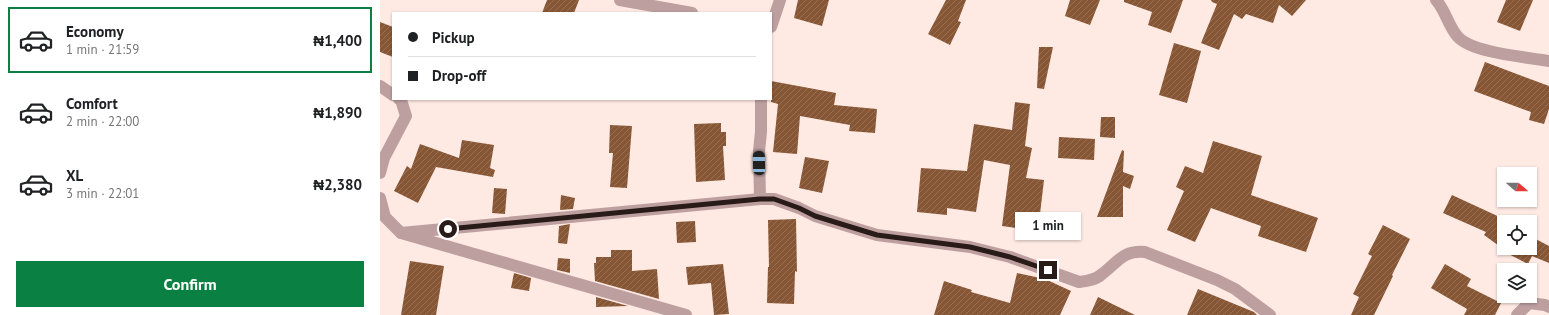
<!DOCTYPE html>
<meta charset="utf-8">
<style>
:root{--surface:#fff;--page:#f6f6f6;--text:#202124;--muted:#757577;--line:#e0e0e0;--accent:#0b8043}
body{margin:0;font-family:"PT Sans",sans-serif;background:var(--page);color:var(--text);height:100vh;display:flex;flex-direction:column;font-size:15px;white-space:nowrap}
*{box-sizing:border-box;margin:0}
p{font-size:13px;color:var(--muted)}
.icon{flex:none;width:22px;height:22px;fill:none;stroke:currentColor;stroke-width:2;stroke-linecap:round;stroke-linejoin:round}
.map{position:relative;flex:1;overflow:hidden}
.drawer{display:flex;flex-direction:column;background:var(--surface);width:380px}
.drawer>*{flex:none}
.hud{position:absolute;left:12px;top:12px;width:380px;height:88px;border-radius:0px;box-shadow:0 1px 3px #0004;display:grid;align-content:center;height:88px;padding:0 16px;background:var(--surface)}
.needle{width:26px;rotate:110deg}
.fabs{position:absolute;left:1117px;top:167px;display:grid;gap:8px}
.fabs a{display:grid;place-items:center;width:40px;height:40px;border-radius:0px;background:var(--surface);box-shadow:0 1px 3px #0004;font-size:20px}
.end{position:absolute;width:18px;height:18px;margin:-9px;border:5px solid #281b18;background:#fff;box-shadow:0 0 0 2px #fff}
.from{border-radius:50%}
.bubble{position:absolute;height:28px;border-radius:0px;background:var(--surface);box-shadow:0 1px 3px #0004;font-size:13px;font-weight:600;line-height:28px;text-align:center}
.car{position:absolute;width:12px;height:24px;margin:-12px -6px;border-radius:5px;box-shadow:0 0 3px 1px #0007;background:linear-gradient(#222 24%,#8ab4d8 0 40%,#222 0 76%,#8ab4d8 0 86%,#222 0)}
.hud b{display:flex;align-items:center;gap:14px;height:38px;font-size:15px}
.hud b+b{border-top:1px solid var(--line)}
.hud i{width:10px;height:10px;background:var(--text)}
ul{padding:7px 0 0;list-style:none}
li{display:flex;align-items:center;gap:12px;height:66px;margin:0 8px 6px;padding:0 8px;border:2px solid transparent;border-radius:0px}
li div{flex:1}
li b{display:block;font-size:15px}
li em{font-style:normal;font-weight:600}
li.on{border-color:var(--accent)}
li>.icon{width:36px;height:36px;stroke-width:1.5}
.button{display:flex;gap:8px;margin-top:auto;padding:8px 16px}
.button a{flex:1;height:46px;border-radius:0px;background:var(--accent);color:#fff;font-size:16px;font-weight:600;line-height:46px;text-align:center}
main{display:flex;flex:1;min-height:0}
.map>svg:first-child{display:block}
.building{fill:url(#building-hatch)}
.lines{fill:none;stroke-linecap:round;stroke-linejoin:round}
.street{stroke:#be9fa0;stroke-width:12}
.route{stroke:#281b18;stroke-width:5}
</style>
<main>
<section class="drawer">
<ul>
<li class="on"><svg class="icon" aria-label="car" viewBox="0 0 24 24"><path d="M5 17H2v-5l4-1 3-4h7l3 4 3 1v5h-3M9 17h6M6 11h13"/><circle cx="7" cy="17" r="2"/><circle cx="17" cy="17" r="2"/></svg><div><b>Economy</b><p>1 min · 21:59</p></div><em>₦1,400</em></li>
<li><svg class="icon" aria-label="car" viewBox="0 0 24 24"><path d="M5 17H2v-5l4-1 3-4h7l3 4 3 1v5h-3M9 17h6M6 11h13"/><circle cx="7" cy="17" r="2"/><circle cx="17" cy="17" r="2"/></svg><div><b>Comfort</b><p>2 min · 22:00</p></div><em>₦1,890</em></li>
<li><svg class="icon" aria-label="car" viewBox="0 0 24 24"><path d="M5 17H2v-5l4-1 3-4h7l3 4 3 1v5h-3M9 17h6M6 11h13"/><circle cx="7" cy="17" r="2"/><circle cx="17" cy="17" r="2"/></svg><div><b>XL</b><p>3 min · 22:01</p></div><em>₦2,380</em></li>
</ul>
<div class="button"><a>Confirm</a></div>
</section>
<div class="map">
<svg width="1169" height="315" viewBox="0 0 1169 315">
<defs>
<pattern id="building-hatch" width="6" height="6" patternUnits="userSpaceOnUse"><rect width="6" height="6" fill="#875634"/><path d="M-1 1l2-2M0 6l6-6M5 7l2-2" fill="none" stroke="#956f56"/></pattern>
</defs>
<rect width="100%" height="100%" fill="#fee9e3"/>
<!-- building -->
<g class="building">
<path d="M167,0H199L194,13H162Z"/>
<path d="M418,0H449L442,26L414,18Z"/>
<path d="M566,0H586L578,21L581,22L570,45L548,34Z"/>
<path d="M690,0H720L710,25L685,16Z"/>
<path d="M744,0H803L791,33L768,25L772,12L744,2Z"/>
<path d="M831,0H926L912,16L899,5L893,23L866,14L862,19L854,14L839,50L821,43L837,4L832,2Z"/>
<path d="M1126,0H1153L1140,31L1117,22Z"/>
<path d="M0,22L13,27V57L0,52Z"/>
<path d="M794,43L821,51L807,103L779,95Z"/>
<path d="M659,47H673L664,89L657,88Z"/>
<path d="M1105,62L1169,86V109L1164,124L1149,120L1151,112L1094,91Z"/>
<path d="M391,81L456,93L454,105L497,109L495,133L469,131L470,125L420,116L417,154L393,152L398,104L391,102Z"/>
<path d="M635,102L650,104L645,146L652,148L646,178L664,180L658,231L622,226L630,165L604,160L596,212L567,208V215L537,212L541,168L587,171L594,124L632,130Z"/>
<path d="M721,117H735V138L720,137Z"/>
<path d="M341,123V132H346V146H343L345,180L316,182L314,124Z"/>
<path d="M230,125L252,126L247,188L230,187L233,153H229Z"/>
<path d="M679,137L715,139L714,160L678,158Z"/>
<path d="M82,140L114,145L110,168L115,170L113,177L56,167L38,203L14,191L27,166L31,169L40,144L79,158Z"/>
<path d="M833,141L882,156L871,195L938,218L926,252L878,236L881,226L831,208L815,242L787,230L804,191L796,187L805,166L823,173Z"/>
<path d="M742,150L744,151L743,172L754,176L750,189L743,186V217H717Z"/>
<path d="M425,157L449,161L442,193L419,188Z"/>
<path d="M114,188L127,189L125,214L112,213Z"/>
<path d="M181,195L195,198L193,209L180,210Z"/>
<path d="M1072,195L1124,219V248H1150V236L1169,246V263L1152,256L1148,264L1117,248H1122L1104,235L1106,232L1063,213Z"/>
<path d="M416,219L417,272L415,271L414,304L387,303L388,267H389L388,220Z"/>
<path d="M315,221L316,242L297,243L296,222Z"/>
<path d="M190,224L187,244L178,243L179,226Z"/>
<path d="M1003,225L1030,239L1012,275L1013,276L994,315H971L979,297L973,294L992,256L988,254Z"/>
<path d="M231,250H252V271L277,269L279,299L215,281L214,263H216V257H231Z"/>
<path d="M178,258L190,259V273L177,270Z"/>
<path d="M30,261L64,266L56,315H21Z"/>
<path d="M343,264L349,314L334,315L331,283L308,285L306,267Z"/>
<path d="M1065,264L1091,279L1087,286L1121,303L1115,315H1084L1087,309L1051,288Z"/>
<path d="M134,273L151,278L149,291L131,288Z"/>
<path d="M637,273L665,279L691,291L680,315H554L564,281L592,290L591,292L630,303Z"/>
<path d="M818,289L874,312L877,315H807Z"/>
<path d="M216,297L248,306L216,307Z"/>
<path d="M718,297L755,315H710Z"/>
</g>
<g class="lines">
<!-- street -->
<g class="street">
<path d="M240,0L312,13"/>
<path d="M1056,0C1066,11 1068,26 1078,37C1093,53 1146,57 1169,61"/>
<path d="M391,27L400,0"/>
<path d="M0,86L13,95"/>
<path d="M0,173L4,158L26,116L21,100L19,99"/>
<path d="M0,198L5,217L21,233L306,315"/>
<path d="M380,199L379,151L381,132V99"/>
<path d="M21,233L380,199H394L419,208L435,216L497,235L590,247L630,257L699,282C707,281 716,280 722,274C738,262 743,250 765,252L837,280L855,289L890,315"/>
<path d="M1137,315L1149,303L1165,305L1169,307"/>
</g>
</g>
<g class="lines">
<!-- route -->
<path class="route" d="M68,229L380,199H394L419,208L435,216L497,235L590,247L630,257L668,270"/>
</g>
</svg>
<div class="fabs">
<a><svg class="needle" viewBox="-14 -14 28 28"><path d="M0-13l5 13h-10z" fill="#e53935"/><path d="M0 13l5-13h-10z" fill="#757577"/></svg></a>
<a><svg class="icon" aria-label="locate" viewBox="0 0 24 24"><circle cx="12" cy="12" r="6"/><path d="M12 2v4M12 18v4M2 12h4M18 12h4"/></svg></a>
<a><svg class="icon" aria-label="layers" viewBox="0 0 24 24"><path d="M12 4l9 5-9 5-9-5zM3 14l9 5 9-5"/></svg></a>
</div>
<i class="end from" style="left:68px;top:229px"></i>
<i class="end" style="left:668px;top:270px"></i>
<div class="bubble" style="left:635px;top:212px;width:66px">1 min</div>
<i class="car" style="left:379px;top:163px;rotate:359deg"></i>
<div class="hud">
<b><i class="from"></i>Pickup</b>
<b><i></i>Drop-off</b>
</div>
</div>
</main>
